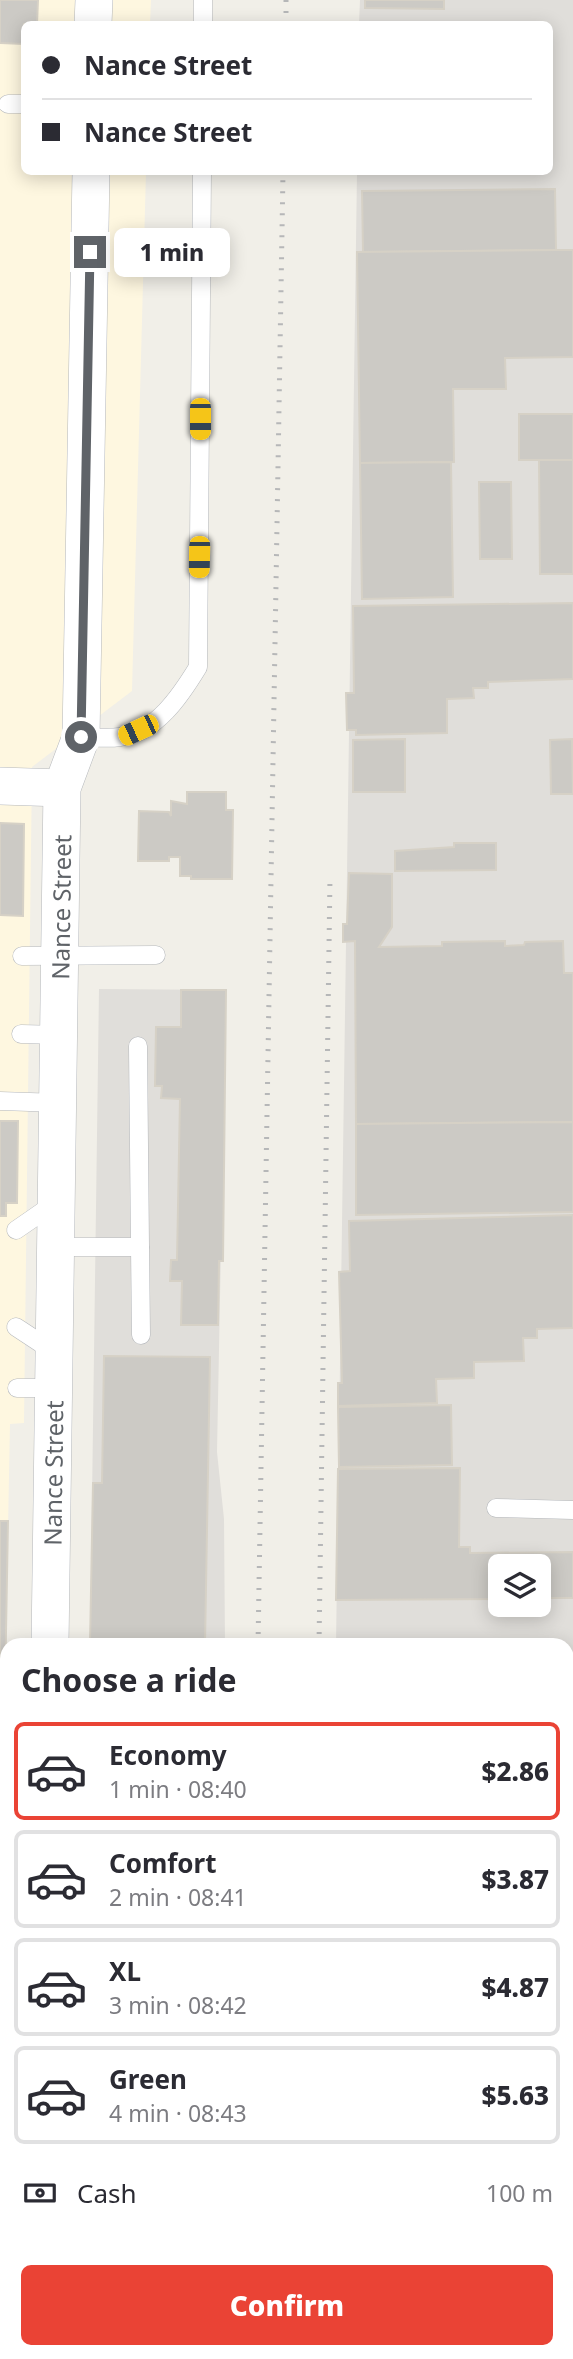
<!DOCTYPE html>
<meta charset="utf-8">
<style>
:root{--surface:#fff;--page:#f2f2f3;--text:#2b2b33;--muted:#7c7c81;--line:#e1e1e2;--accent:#ea4335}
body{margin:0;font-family:"Noto Sans",sans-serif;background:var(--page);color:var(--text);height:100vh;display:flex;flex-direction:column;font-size:26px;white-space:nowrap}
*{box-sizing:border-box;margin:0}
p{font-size:23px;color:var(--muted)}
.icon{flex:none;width:38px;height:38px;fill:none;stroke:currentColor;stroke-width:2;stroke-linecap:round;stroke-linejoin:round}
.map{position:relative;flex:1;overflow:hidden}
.side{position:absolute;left:0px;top:1638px;width:574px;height:721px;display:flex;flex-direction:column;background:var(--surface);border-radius:21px 21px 0 0;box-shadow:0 4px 18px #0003}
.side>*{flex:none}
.top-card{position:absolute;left:21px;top:21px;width:532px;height:154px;border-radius:10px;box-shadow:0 4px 18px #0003;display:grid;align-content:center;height:154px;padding:0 21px;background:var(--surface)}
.controls{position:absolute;left:488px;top:1554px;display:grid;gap:14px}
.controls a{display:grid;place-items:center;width:63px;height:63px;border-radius:10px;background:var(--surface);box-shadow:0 4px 18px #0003;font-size:35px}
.end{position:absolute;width:32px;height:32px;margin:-16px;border:9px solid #5f6368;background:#fff;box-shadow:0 0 0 4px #fff}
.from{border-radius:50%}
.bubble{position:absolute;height:49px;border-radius:10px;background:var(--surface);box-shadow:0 4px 18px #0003;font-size:23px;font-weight:800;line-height:49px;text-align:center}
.car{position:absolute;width:21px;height:42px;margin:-21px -10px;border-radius:9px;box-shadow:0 0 5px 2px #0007;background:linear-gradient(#f5c518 24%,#345 0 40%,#f5c518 0 76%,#345 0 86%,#f5c518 0)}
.top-card b{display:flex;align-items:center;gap:24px;height:66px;font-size:26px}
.top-card b+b{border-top:2px solid var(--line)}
.top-card i{width:18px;height:18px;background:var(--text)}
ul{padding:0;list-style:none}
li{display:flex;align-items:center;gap:21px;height:98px;margin:0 14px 10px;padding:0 7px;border:4px solid var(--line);border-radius:10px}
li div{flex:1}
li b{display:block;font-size:26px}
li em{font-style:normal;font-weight:800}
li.current{border-color:var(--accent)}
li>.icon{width:63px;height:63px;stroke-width:1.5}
h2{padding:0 21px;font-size:32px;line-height:84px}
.pay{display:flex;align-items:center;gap:18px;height:77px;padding:0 21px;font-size:26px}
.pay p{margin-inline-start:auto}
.button{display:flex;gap:14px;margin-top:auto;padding:14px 21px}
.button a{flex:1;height:80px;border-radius:10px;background:var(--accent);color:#fff;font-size:28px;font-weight:800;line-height:80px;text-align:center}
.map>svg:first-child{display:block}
.commercial{fill:#fef7e0}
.industrial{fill:#e0deda;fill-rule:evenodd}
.building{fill:#cccac5;stroke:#d6d1c6;stroke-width:2}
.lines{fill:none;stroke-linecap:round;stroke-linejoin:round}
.lane-casing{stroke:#b5b8bc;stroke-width:19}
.street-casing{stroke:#b5b8bc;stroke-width:38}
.lane{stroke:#fff;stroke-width:18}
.street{stroke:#fff;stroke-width:37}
.rail{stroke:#b6b7b8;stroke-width:5;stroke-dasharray:2 9;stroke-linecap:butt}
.route{stroke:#5f6368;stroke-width:9}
.labels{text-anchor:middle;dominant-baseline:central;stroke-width:7;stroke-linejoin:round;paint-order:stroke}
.street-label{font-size:24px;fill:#5f6368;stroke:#fff}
</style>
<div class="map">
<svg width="573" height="2359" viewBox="0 0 573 2359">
<rect width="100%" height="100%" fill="#f1efe8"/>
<!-- commercial -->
<g class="commercial">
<path d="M0,0H151L150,24H24V172H146L132,691L32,767L24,1423L10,1424L5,1687H0Z"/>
<path d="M0,1780L7,1781V2352H168V2359H0Z"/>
<path d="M567,2141H573V2359H318L319,2352H567Z"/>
</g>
<!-- industrial -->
<g class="industrial">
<path d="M360,0H573V2141H567V1645H336L357,172H550V24H359ZM500,1566H539V1605H500Z"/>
<path d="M99,989L226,990L217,1452L224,1519L225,1645H90Z"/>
</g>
<!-- building -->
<g class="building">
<path d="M0,0H38L37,24H24V44L0,43Z"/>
<path d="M365,0H444V9L365,8Z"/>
<path d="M555,189L556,250L363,252L362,191Z"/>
<path d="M556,250H573V357L505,358L506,389H453L454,462L360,463L357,252Z"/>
<rect x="519" y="414" width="54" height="46"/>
<path d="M539,460H573V574H540Z"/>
<path d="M451,462L453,597L362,599L360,463Z"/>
<path d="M479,482H511L512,559H480Z"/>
<path d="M573,603V679L488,682V688H473L474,698L447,699V733L356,735V730H347L346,693H354L353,606Z"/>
<path d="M405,739V792H353V740Z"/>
<path d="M572,739L573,794H551L550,740Z"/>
<path d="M187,792H226V810H233L232,879H191V876H180V857H169V861H138L139,811L169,812L171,816V801L187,804Z"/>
<path d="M0,823L24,824L23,916L0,915Z"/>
<path d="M454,843H496V870L395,871V851L454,847Z"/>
<path d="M349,873L392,874V927L379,947L442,946V942L505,941V946L524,945L525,942L563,941L564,973H573V1122L356,1124L355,941L343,942V924H347Z"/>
<path d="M181,990H226L223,1261H219L218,1325H181L182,1281H170L171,1260H177L180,1099L161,1098L162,1086H155L156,1027H181Z"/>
<path d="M0,1121H18L17,1203H6V1216H0Z"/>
<path d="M573,1122V1212L356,1215V1124Z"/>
<path d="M573,1215V1328L537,1329V1338H523L524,1361L474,1362V1378L436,1379L437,1403L338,1406V1383H342L339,1272L350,1271L349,1221Z"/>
<path d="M104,1356L210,1357L205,1645H90L93,1483H102Z"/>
<path d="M451,1405L452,1465L339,1467L338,1407Z"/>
<path d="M460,1468L459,1547H470V1553L573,1552V1598H539V1566H500V1599L336,1600L338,1469Z"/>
<path d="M0,1521H8L5,1687H0Z"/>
<path d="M573,1698V1711H567V1699Z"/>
<rect x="567" y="1711" width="6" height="56"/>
<path d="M567,1803H573V1815L567,1816Z"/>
<path d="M567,1901L573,2026V2107L567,2108Z"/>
<rect x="0" y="2090" width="7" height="159"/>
<path d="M567,2240H573V2348L567,2347Z"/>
<path d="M509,2352H538V2354L509,2355Z"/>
</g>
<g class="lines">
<!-- lane casing -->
<g class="lane-casing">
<g id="lane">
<path d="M203,24V0"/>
<path d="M8,104H24"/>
<path d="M81,737C94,737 107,739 120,737C156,733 181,695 198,667L202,172"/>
<path d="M22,956L156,955"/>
<path d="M21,1034L60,1035"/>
<path d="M138,1046L140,1247"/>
<path d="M0,1101L59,1103"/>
<path d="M16,1230L58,1201"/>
<path d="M57,1247H140L141,1335"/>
<path d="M16,1327L54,1352"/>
<path d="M17,1388H54"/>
<path d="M496,1508L573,1510"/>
<path d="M0,1838H7"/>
<path d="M567,1845H573"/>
<path d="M0,2026H7"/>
<path d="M567,2196H573"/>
<path d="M0,2275L7,2270"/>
<path d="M0,2293L7,2291"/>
<path d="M460,2352V2359"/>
<path d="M143,2359V2352"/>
</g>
</g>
<!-- street casing -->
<g class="street-casing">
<g id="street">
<path d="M93,24L94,0"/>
<path d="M0,786L62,788"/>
<path id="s1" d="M50,1645L62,788L81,737L91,172"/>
<path d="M0,1735H7"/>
</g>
</g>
<!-- lane -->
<use href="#lane" class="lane"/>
<!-- street -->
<use href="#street" class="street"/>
<!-- rail -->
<g class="rail">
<path d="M286,24V0"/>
<path d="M258,1645L283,172"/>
<path d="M319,1645L330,877"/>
<path d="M248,2359V2352"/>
</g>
</g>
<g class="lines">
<!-- route -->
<path class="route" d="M81,737L90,252"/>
</g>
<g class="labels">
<!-- street labels -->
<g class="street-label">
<text stroke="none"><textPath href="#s1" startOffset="738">Nance Street</textPath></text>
<text stroke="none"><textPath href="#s1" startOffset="172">Nance Street</textPath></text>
</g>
</g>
</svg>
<div class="controls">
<a><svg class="icon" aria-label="layers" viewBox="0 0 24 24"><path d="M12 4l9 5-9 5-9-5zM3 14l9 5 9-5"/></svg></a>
</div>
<i class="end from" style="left:81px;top:737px"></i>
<i class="end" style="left:90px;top:252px"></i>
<div class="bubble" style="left:114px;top:228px;width:116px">1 min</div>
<i class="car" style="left:200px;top:419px;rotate:180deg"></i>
<i class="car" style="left:199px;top:557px;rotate:181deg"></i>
<i class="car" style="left:138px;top:730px;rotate:245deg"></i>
<div class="top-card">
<b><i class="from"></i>Nance Street</b>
<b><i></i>Nance Street</b>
</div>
<section class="side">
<h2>Choose a ride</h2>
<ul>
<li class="current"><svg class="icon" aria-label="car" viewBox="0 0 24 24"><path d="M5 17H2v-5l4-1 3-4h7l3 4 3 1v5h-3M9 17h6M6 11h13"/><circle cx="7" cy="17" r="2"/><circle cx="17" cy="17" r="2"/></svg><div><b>Economy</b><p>1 min · 08:40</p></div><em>$2.86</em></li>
<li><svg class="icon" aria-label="car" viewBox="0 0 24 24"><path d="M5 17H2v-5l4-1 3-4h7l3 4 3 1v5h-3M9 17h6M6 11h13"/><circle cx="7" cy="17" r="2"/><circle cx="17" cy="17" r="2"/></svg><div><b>Comfort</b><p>2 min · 08:41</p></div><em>$3.87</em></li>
<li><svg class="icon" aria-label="car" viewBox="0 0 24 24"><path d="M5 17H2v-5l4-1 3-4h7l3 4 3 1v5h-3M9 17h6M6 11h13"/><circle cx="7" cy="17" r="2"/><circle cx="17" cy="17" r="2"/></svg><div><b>XL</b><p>3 min · 08:42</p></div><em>$4.87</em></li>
<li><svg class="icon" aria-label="car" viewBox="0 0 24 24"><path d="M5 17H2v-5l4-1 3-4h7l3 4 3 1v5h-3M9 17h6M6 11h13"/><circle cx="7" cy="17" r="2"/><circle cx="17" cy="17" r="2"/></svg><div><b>Green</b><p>4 min · 08:43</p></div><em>$5.63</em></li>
</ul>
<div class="pay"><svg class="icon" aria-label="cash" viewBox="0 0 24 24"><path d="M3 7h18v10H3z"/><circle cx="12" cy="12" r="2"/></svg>Cash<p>100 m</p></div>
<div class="button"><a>Confirm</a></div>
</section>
</div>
